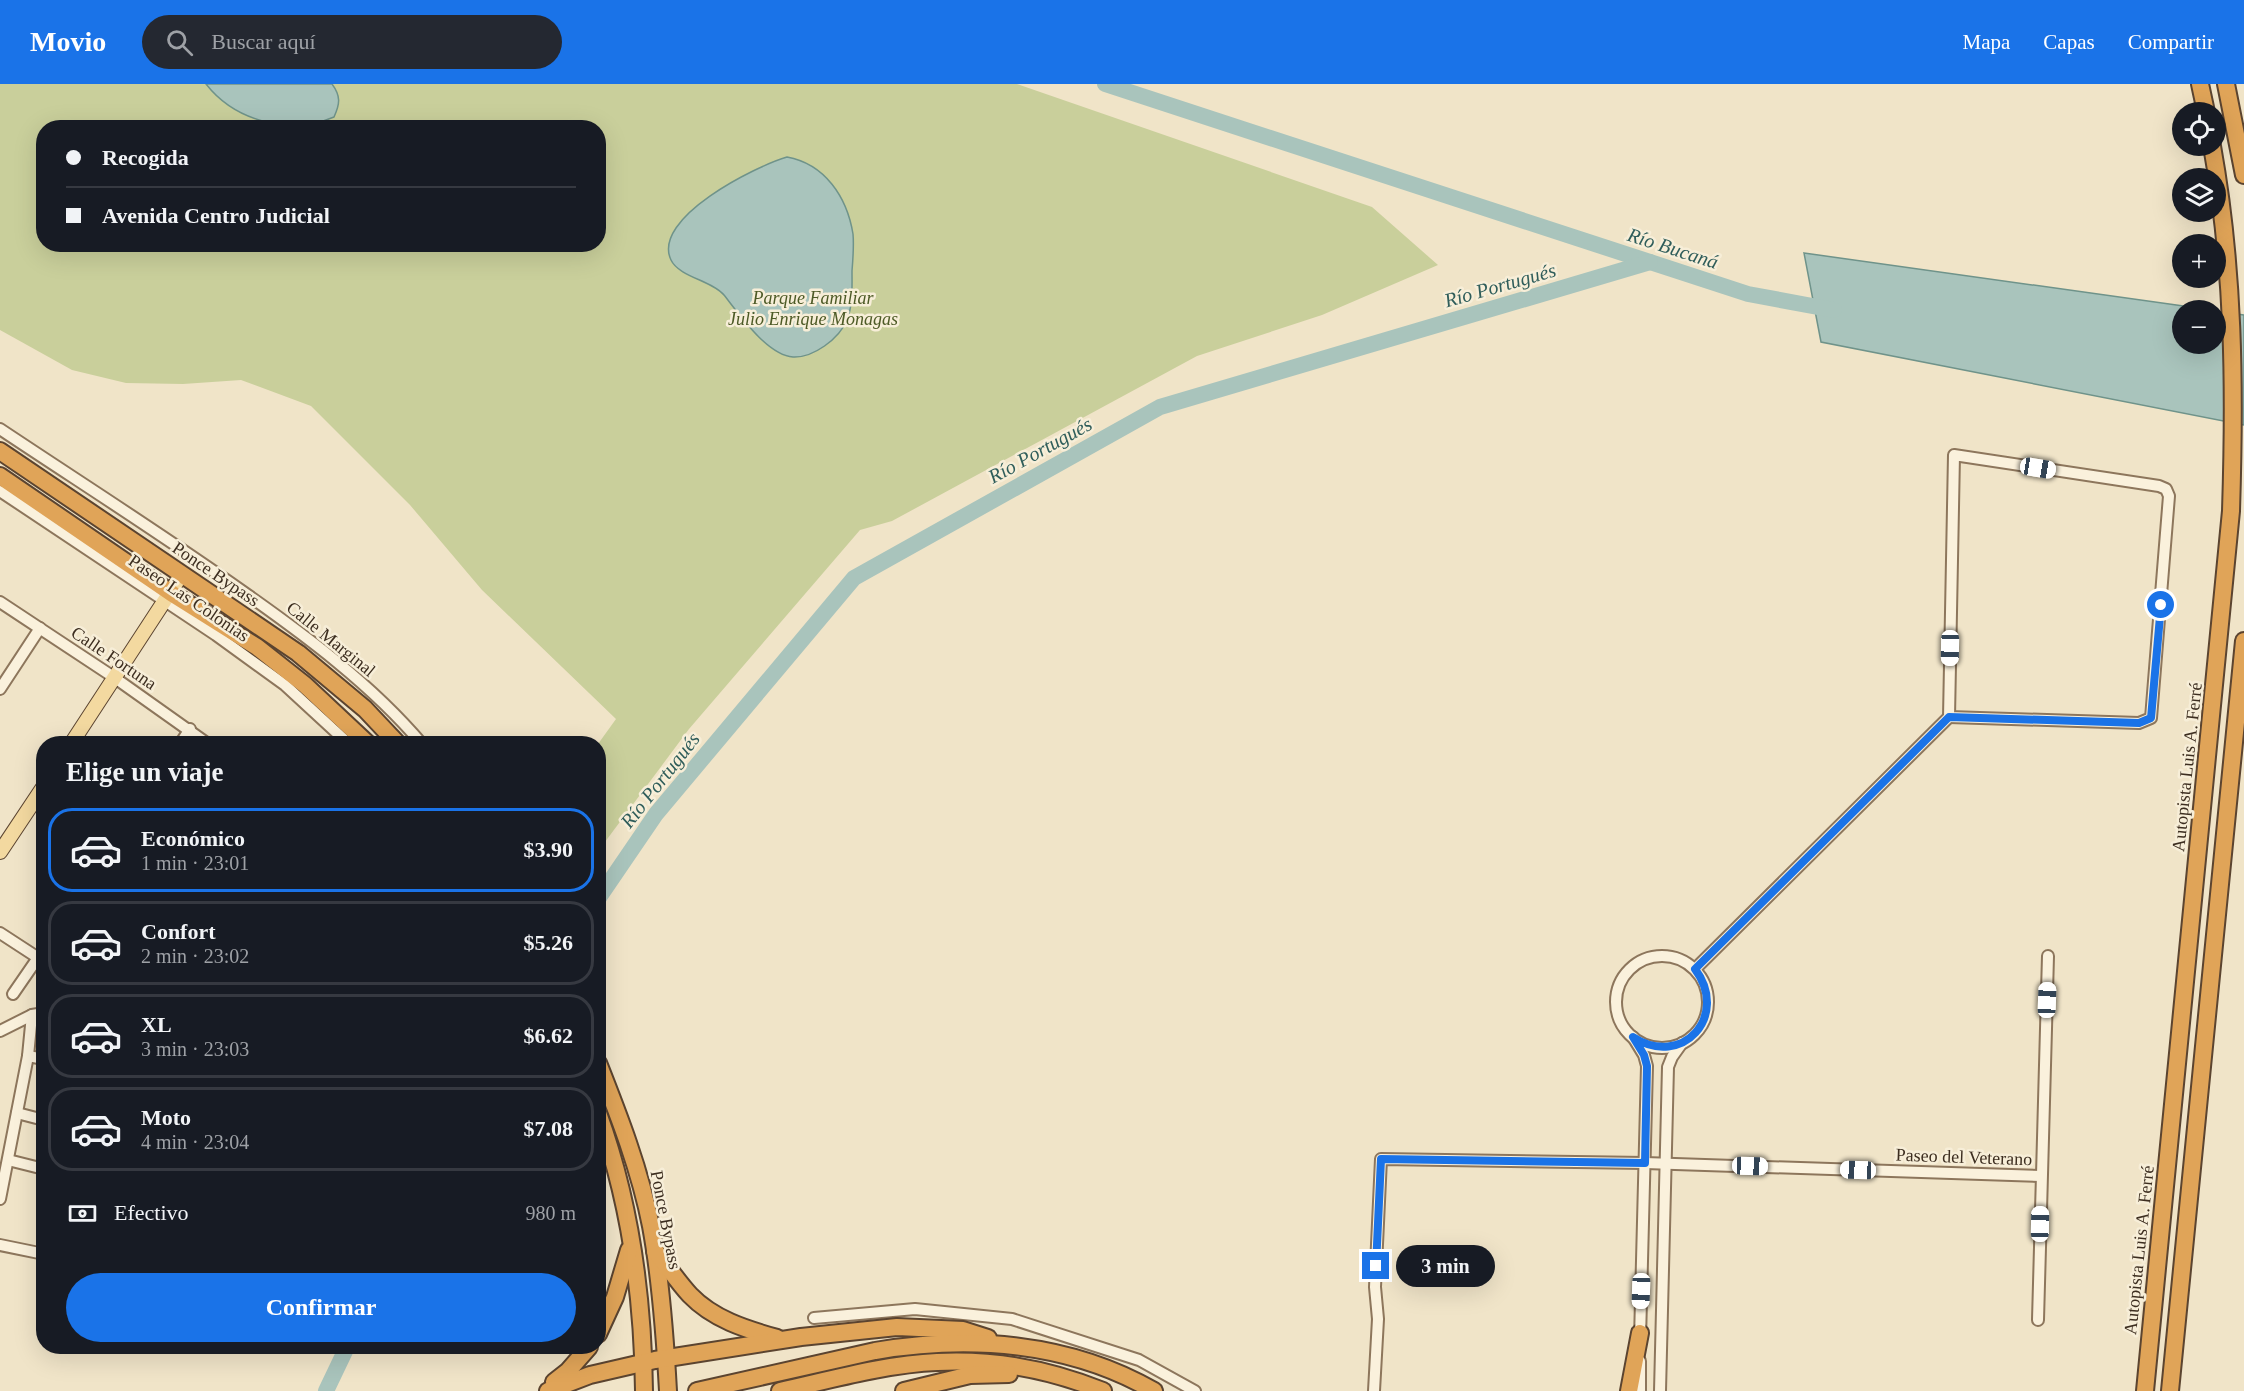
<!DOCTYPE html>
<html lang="es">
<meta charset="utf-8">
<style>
:root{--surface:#171b24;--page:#242831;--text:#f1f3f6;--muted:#9ea1a6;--line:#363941;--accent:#1a73e8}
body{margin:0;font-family:Georgia,serif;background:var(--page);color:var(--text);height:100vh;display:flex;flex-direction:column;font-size:22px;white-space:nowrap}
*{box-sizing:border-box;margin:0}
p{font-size:20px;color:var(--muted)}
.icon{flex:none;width:33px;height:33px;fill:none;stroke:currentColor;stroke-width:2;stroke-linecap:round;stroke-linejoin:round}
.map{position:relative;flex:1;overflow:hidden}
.details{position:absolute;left:36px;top:652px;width:570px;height:618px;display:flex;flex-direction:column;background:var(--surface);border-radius:24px;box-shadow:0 6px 24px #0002}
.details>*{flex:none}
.top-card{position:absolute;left:36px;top:36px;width:570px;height:132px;border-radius:24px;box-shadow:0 6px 24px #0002;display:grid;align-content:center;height:132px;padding:0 30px;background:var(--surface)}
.tools{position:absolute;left:2172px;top:18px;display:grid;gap:12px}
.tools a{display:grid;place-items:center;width:54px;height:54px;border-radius:50%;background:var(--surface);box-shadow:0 6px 24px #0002;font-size:30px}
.end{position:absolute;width:27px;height:27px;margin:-14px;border:8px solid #1a73e8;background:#fff;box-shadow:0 0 0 3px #fff}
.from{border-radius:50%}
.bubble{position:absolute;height:42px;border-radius:21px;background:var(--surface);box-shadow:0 6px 24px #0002;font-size:20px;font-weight:700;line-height:42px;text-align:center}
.car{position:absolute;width:18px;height:36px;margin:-18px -9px;border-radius:8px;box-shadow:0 0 4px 2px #0007;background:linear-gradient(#fff 24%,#345 0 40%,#fff 0 76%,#345 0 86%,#fff 0)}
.top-card b{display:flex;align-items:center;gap:21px;height:57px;font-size:22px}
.top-card b+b{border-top:2px solid var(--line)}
.top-card i{width:15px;height:15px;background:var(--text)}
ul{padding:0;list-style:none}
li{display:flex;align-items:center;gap:18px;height:84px;margin:0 12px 9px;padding:0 18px;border:3px solid var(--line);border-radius:24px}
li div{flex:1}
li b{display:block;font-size:22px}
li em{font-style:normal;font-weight:700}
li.on{border-color:var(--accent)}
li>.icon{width:54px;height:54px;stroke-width:1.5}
h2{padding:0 30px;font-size:27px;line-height:72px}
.pay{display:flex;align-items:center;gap:15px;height:66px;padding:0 30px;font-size:22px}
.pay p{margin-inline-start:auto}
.primary-button{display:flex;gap:12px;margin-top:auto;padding:12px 30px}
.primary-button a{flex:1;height:69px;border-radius:36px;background:var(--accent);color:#fff;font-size:24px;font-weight:700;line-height:69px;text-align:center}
header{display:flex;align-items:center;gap:36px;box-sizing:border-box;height:84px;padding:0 30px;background:var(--accent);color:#fff}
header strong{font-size:28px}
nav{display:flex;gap:33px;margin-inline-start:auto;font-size:21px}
.search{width:420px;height:54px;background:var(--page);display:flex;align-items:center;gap:15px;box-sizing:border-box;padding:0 21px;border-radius:33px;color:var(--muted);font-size:22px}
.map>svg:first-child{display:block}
.green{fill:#c9cf9b;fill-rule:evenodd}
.water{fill:#a9c4bc;stroke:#6f938a;stroke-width:1.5}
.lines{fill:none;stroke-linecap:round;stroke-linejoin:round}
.river{stroke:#a9c4bc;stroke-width:16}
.minor-casing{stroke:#8d765c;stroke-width:14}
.major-casing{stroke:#5b4430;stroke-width:16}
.highway-casing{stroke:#5b4430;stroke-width:20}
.minor{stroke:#faf1dc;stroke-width:10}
.major{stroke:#f3d9a0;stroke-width:14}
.highway{stroke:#e0a458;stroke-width:16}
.route{stroke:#1a73e8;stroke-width:8}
.labels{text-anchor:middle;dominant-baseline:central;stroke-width:5;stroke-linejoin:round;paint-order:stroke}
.park-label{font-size:18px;font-style:italic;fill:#4d5a26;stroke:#f7eed8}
.street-label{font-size:18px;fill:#3d2e20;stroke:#f7eed8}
.water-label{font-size:20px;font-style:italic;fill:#2f5d5a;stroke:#f7eed8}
</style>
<header>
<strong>Movio</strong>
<div class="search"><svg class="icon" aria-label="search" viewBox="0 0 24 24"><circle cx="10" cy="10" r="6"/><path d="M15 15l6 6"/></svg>Buscar aquí</div>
<nav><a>Mapa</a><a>Capas</a><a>Compartir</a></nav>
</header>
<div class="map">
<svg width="2244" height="1307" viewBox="0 0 2244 1307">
<rect width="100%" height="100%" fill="#f0e4c8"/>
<!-- green -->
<path class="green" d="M0,0H1017L1372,123L1438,181L1322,231L1197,272L892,437L860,446L689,645L599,766L598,660L616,635L482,506L410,421L311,322L241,296L183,300L126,299L72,286L0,246ZM44,44H598V160H44Z"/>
<!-- water -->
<g class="water">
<path d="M206,0H332C341,12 340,20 334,33C290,52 235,37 206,0Z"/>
<path d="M787,73C825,80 847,113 853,150C854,162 853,175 852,187C852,203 853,221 847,236C839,255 813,274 793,273C767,271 739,230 724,211C713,197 679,193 671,176C651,134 756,82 787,73Z"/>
<path d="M1804,169L2212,226H2182V260H2216V227L2244,231V341L1821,258Z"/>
</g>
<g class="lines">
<!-- river -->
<g class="river">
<path d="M1105,0L1748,210L1834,226"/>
<path d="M598,815L656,730L854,494L1160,323L1650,178"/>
<path d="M326,1307L347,1263"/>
</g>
<!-- minor casing -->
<g class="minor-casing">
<g id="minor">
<path d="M0,345C81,399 163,451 242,507C306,552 371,600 422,660"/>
<path d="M1954,371L2159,402L2166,405L2169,412L2151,634L2139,639L1949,633Z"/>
<path d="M0,407L216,551L285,601L349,660"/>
<path d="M0,518L115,594L208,660"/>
<path d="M0,605L40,544"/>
<path d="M180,660L190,645"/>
<path d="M0,849L43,877"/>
<circle cx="1662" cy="918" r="46"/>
<path d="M1695,885L1949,633"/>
<path d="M13,910L44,865"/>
<path d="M0,947L32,931L44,929"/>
<path d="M1633,953L1644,971L1647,982L1640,1255"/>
<path d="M28,972L44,975"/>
<path d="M17,1029L44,1036"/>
<path d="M8,1076L44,1085"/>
<path d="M0,1115L28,972L32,931"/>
<path d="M0,1161L44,1170"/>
<path d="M814,1234L915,1225L1012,1235L1139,1276L1195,1307"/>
<path d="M2038,1236L2048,872"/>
<path d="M1374,1307L1378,1235L1375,1203L1381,1075L1645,1079L2041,1092"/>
<path d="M1640,1307V1277"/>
<path d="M1660,1307L1668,983L1672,973L1682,959"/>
</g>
</g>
<!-- major casing -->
<g class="major-casing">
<g id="major">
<path d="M71,660L182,490"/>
<path d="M0,768L44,702"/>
</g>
</g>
<!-- highway casing -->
<g class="highway-casing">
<g id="highway">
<path d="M2200,0L2206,28"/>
<path d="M2226,0L2244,91"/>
<path d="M0,367L298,569L365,625L398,660"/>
<path d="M0,392L171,509L257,563L305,601L368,660"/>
<path d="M598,979C619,1032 640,1086 651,1142C661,1196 665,1252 668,1307"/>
<path d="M598,1029C630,1117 643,1214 644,1307"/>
<path d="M655,1167C667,1181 677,1197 690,1211C713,1235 745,1245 777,1254"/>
<path d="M598,1250L615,1213L629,1166"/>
<path d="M554,1298L568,1287L589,1263"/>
<path d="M548,1307L590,1291L655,1276L801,1253L897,1243L963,1246L988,1254"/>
<path d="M697,1307L875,1267C970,1251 1069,1258 1154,1307"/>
<path d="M780,1307C830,1296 886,1280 937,1278C994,1275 1051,1286 1103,1307"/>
<path d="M904,1307L970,1291L1009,1290"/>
<path d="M1629,1307L1640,1249"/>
<path d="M2145,1307L2231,427C2235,303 2234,184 2212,62"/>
<path d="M2170,1307L2244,557"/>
</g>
</g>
<!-- minor -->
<use href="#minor" class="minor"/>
<!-- major -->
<use href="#major" class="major"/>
<!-- highway -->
<use href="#highway" class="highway"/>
</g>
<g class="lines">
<!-- route -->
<path class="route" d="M1376,1182L1381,1075L1645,1079L1647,982L1644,971L1633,953C1682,985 1730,932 1695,885L1949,633L2139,639L2151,634L2161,521"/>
</g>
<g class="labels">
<!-- park labels -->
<g class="park-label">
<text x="813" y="214">Parque Familiar<tspan x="813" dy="21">Julio Enrique Monagas</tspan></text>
</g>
<!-- street labels -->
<g class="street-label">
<text transform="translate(216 490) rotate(34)">Ponce Bypass</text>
<text transform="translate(189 514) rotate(34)">Paseo Las Colonias</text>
<text transform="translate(331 555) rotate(39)">Calle Marginal</text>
<text transform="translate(114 574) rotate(34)">Calle Fortuna</text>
<text transform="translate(2187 683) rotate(-84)">Autopista Luis A. Ferré</text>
<text transform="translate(1964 1073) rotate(2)">Paseo del Veterano</text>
<text transform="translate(666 1136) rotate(79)">Ponce Bypass</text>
<text transform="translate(2139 1166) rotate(-84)">Autopista Luis A. Ferré</text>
</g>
<!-- water labels -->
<g class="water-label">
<text transform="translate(1673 164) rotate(18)">Río Bucaná</text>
<text transform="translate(1500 201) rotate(-16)">Río Portugués</text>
<text transform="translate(1040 366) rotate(-29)">Río Portugués</text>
<text transform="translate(660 696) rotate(-52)">Río Portugués</text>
</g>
</g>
</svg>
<div class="tools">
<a><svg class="icon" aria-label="locate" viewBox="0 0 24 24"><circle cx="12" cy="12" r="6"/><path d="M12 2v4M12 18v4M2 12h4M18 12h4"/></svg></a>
<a><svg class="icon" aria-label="layers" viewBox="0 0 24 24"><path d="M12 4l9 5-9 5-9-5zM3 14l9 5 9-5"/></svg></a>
<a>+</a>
<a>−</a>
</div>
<i class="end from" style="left:2161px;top:521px"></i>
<i class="end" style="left:1376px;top:1182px"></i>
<div class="bubble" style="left:1396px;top:1161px;width:99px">3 min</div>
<i class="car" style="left:2038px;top:384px;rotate:99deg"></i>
<i class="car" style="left:1950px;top:564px;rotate:181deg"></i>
<i class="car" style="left:2047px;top:916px;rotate:2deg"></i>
<i class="car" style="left:1750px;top:1082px;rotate:92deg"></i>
<i class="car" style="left:1858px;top:1086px;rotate:272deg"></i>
<i class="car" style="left:2040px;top:1140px;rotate:1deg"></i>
<i class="car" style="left:1641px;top:1207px;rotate:182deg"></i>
<div class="top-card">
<b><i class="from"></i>Recogida</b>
<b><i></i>Avenida Centro Judicial</b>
</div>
<section class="details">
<h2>Elige un viaje</h2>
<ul>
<li class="on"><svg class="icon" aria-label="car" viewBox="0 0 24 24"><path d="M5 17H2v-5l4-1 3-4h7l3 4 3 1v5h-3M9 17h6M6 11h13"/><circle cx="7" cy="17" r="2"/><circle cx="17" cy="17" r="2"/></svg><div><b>Económico</b><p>1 min · 23:01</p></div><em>$3.90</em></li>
<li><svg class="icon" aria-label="car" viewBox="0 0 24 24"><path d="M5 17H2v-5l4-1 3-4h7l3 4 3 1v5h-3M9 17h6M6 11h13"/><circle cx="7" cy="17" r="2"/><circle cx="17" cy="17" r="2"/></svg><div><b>Confort</b><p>2 min · 23:02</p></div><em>$5.26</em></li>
<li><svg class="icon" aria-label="car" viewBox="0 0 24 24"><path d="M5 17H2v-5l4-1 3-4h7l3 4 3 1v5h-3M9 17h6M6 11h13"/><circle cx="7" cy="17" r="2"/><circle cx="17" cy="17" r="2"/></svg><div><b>XL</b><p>3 min · 23:03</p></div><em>$6.62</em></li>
<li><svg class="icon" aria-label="car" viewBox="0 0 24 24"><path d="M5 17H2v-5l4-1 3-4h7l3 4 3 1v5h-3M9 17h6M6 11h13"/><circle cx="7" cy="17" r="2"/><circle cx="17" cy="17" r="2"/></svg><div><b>Moto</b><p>4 min · 23:04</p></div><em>$7.08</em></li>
</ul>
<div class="pay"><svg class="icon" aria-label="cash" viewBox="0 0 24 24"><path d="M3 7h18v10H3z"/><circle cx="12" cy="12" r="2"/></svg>Efectivo<p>980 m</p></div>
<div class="primary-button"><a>Confirmar</a></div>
</section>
</div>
